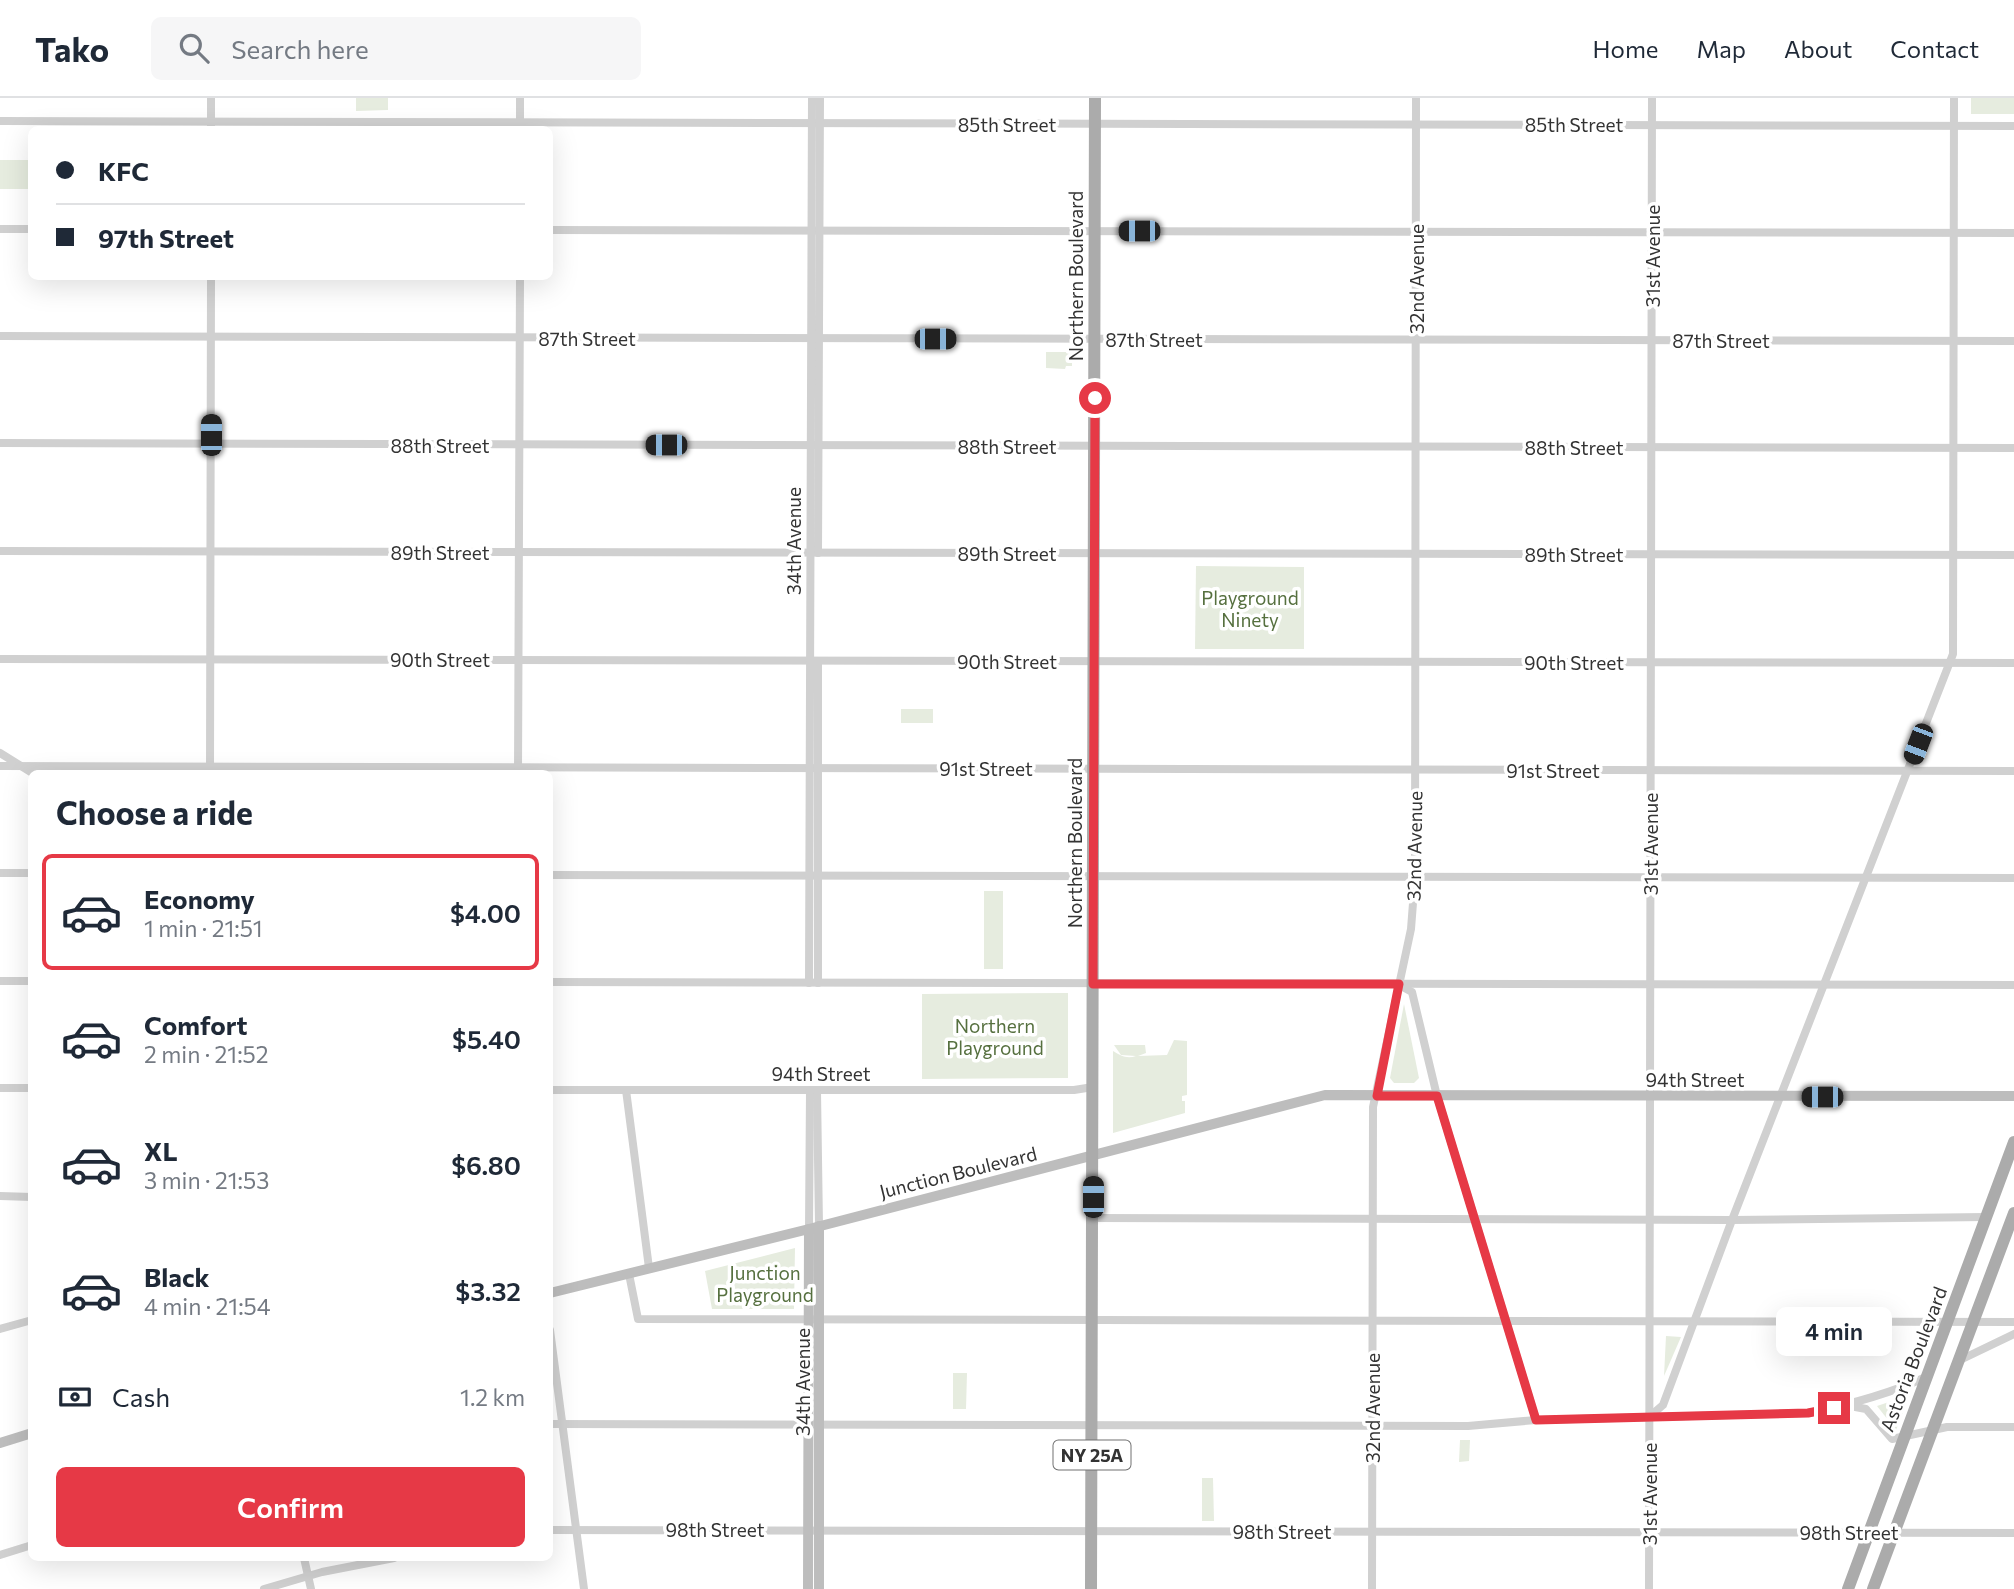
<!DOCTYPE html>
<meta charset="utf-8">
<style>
:root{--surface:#fff;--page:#f6f6f7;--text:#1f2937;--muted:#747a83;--line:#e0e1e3;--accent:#e63946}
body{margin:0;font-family:Commissioner,sans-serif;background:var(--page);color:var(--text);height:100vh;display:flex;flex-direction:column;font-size:26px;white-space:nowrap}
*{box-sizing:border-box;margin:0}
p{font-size:23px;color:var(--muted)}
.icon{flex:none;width:38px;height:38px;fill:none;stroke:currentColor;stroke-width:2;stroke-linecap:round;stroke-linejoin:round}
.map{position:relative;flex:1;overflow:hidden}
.sheet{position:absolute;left:28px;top:672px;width:525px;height:791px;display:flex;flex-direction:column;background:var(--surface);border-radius:10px;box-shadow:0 7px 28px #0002}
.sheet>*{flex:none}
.guide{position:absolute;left:28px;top:28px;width:525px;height:154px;border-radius:10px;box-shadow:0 7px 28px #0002;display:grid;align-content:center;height:154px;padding:0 28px;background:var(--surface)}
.end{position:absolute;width:32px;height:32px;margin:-16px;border:9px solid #e63946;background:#fff;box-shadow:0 0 0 4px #fff}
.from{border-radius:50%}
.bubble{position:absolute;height:49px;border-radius:10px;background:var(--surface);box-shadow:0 7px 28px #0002;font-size:23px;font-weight:600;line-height:49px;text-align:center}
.car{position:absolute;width:21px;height:42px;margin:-21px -10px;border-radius:9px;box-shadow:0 0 5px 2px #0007;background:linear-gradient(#222 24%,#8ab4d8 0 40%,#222 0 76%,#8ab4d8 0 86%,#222 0)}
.guide b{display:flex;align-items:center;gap:24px;height:66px;font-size:26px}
.guide b+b{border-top:2px solid var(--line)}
.guide i{width:18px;height:18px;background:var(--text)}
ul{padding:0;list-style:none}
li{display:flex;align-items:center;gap:21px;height:116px;margin:0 14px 10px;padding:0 14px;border:4px solid transparent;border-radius:10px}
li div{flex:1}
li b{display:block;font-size:26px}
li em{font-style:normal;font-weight:600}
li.selected{border-color:var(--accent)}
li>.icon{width:63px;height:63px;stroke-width:1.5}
h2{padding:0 28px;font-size:32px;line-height:84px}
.pay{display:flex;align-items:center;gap:18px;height:77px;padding:0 28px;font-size:26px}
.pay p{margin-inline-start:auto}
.action{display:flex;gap:14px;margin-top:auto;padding:14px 28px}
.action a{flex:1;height:80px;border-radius:10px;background:var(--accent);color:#fff;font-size:28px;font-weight:600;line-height:80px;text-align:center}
header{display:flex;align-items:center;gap:42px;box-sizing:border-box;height:98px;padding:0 35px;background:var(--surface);border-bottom:2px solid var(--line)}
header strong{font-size:33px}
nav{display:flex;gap:38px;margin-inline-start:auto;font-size:24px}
.search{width:490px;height:63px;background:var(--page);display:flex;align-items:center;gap:18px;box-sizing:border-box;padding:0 24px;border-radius:10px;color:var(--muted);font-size:26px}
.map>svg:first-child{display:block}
.green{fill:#e6ecdf}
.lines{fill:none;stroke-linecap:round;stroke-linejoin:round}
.street{stroke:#d0d0d0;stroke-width:8}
.secondary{stroke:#bdbdbd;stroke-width:10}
.primary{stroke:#ababab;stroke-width:12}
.route{stroke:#e63946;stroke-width:9}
.labels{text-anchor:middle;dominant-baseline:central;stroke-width:7;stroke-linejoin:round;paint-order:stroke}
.shield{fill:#fff;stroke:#707070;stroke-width:2}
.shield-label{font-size:18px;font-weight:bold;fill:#333}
.street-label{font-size:19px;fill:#333;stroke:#fff}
.park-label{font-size:19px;fill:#56703f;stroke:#fff}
</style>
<header>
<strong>Tako</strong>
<div class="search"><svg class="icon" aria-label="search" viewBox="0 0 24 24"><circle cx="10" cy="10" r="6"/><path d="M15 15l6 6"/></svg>Search here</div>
<nav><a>Home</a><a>Map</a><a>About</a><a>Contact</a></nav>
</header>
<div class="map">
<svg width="2014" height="1491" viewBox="0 0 2014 1491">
<rect width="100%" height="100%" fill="#fff"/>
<!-- green -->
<g class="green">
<path d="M356,0H388V12L356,13Z"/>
<rect x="1971" y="0" width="43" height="16"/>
<rect x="0" y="62" width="31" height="29"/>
<path d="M1046,254H1072V268H1066L1065,271L1046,270Z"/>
<path d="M1196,468L1304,469V551H1195Z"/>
<rect x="901" y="611" width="32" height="14"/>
<rect x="984" y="793" width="19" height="78"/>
<path d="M1068,895V980L922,981V896Z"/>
<path d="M1404,906L1419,980L1414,985H1394L1390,980Z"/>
<path d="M1174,942L1187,943V997L1182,998V1003H1185V1015L1113,1035V953C1121,958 1127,961 1136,958L1121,957L1114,947H1145L1146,955L1138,958L1167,957Z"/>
<path d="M795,1150L794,1211H712L705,1173Z"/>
<path d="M1666,1238L1681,1239L1664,1278Z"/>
<path d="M953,1275H967L966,1311H953Z"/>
<path d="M1910,1297L1896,1332L1877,1308Z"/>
<path d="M1460,1342H1470L1469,1363L1459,1364Z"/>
<path d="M1202,1380H1213L1214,1423H1202Z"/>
</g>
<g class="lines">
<!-- street -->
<g class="street">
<path d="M0,23L2014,28"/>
<path d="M211,32V0"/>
<path d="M520,32V0"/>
<path d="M0,131H32"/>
<path d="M550,132L2014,135"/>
<path d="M0,238L2014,243"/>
<path d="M0,345L2014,350"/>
<path d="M0,453L2014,457"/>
<path d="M818,455L820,0"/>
<path d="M0,561L2014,565"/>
<path d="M0,655L34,676"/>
<path d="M0,668L2014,673"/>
<path d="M210,676L211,178"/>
<path d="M518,676L520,178"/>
<path d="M0,775H32"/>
<path d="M550,777L2014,780"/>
<path d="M0,883H32"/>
<path d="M550,884L2014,887"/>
<path d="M809,885L812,0"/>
<path d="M818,885V563"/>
<path d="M1401,888L1412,894L1437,998L1536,1322"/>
<path d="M0,990H32"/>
<path d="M550,992H1074L1093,989"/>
<path d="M626,992L649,1170"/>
<path d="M817,993L819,1128"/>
<path d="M0,1098L32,1099"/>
<path d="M1092,1120L1732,1122L1986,1119"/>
<path d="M809,1131L810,993"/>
<path d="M629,1176L638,1221L2014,1224"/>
<path d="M0,1231L32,1222"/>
<path d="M550,1232L584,1491"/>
<path d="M1958,1263L2014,1236"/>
<path d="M1850,1308L1866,1311L1892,1341L1947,1329H2014"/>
<path d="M1649,1319L1663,1307L1732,1122L1953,556L1954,0"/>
<path d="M550,1326L1468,1328L1536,1322L1808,1315C1848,1307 1889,1296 1926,1279"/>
<path d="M550,1432L2014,1435"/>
<path d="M0,1457L32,1447"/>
<path d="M304,1460L311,1491"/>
<path d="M264,1491L322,1474L394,1460"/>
<path d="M1372,1491L1373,1009L1411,831L1415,779L1416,0"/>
<path d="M1649,1491L1652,0"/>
</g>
<!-- secondary -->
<g class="secondary">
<path d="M550,1195L809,1131L1325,997L2014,998"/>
<path d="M0,1345L32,1335"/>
<path d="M808,1491L809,1131"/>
<path d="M819,1491V1128"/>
</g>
<!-- primary -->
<g class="primary">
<path d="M1091,1491L1095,0"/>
<path d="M1848,1491L2014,1044"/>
<path d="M1873,1491L2014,1115"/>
</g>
</g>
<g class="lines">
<!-- route -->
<path class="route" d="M1095,300L1093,886H1399L1377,998H1437L1536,1322L1808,1315L1834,1310"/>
</g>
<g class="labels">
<!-- shield labels -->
<rect class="shield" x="1053.5" y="1342.5" width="77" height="29" rx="5"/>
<g class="shield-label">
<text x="1092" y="1357">NY 25A</text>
</g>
<!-- street labels -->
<g class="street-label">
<text x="1007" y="26">85th Street</text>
<text x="1574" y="26">85th Street</text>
<text transform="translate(1652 158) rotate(-90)">31st Avenue</text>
<text transform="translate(1075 178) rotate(-90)">Northern Boulevard</text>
<text transform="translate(1416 181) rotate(-90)">32nd Avenue</text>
<text x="587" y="240">87th Street</text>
<text x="1154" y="241">87th Street</text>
<text x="1721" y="242">87th Street</text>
<text x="440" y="347">88th Street</text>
<text x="1007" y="348">88th Street</text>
<text x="1574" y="349">88th Street</text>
<text transform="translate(793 443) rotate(-90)">34th Avenue</text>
<text x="440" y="454">89th Street</text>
<text x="1007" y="455">89th Street</text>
<text x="1574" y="456">89th Street</text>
<text x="440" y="561">90th Street</text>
<text x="1007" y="563">90th Street</text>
<text x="1574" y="564">90th Street</text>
<text x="986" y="670">91st Street</text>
<text x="1553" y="672">91st Street</text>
<text transform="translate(1074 745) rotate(-90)">Northern Boulevard</text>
<text transform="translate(1650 746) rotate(-90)">31st Avenue</text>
<text transform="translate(1414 748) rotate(-89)">32nd Avenue</text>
<text x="821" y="975">94th Street</text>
<text x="1695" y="981">94th Street</text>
<text transform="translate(958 1074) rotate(-14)">Junction Boulevard</text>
<text transform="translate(1913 1261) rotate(-69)">Astoria Boulevard</text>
<text transform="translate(802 1284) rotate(-90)">34th Avenue</text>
<text transform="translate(1372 1310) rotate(-90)">32nd Avenue</text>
<text transform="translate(1649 1396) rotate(-90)">31st Avenue</text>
<text x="715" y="1431">98th Street</text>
<text x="1282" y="1433">98th Street</text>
<text x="1849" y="1434">98th Street</text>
</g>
<!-- park labels -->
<g class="park-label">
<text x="1250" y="499">Playground<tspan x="1250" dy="22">Ninety</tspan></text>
<text x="995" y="927">Northern<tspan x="995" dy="22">Playground</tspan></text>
<text x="765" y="1174">Junction<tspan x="765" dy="22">Playground</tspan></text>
</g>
</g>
</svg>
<i class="end from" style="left:1095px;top:300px"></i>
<i class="end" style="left:1834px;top:1310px"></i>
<div class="bubble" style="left:1776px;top:1209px;width:116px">4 min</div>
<i class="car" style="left:1139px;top:133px;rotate:270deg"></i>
<i class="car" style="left:935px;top:241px;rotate:90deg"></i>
<i class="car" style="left:211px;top:337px;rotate:0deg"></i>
<i class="car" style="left:666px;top:347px;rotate:270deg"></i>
<i class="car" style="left:1918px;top:646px;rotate:201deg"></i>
<i class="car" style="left:1822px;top:999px;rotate:270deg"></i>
<i class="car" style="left:1093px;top:1099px;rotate:0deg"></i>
<div class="guide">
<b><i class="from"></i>KFC</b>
<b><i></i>97th Street</b>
</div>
<section class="sheet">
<h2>Choose a ride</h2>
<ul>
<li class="selected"><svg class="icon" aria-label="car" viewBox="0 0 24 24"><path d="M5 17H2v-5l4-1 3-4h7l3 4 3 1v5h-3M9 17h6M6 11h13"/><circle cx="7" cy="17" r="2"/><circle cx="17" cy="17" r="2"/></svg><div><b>Economy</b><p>1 min · 21:51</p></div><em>$4.00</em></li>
<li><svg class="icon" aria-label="car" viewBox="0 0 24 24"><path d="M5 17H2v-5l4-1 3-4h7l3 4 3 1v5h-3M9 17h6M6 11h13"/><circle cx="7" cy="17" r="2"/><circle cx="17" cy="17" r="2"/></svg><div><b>Comfort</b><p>2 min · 21:52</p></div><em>$5.40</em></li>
<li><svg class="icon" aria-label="car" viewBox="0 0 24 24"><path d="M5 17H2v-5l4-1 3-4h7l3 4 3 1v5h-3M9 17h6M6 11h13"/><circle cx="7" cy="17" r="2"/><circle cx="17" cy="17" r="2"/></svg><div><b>XL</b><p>3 min · 21:53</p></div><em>$6.80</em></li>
<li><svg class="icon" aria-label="car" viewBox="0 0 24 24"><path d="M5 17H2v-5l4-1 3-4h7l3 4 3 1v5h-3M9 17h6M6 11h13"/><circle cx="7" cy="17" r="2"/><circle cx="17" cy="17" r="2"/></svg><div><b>Black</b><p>4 min · 21:54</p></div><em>$3.32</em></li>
</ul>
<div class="pay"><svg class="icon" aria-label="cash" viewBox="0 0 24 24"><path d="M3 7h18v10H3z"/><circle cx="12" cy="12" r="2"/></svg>Cash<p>1.2 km</p></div>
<div class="action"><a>Confirm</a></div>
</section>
</div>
